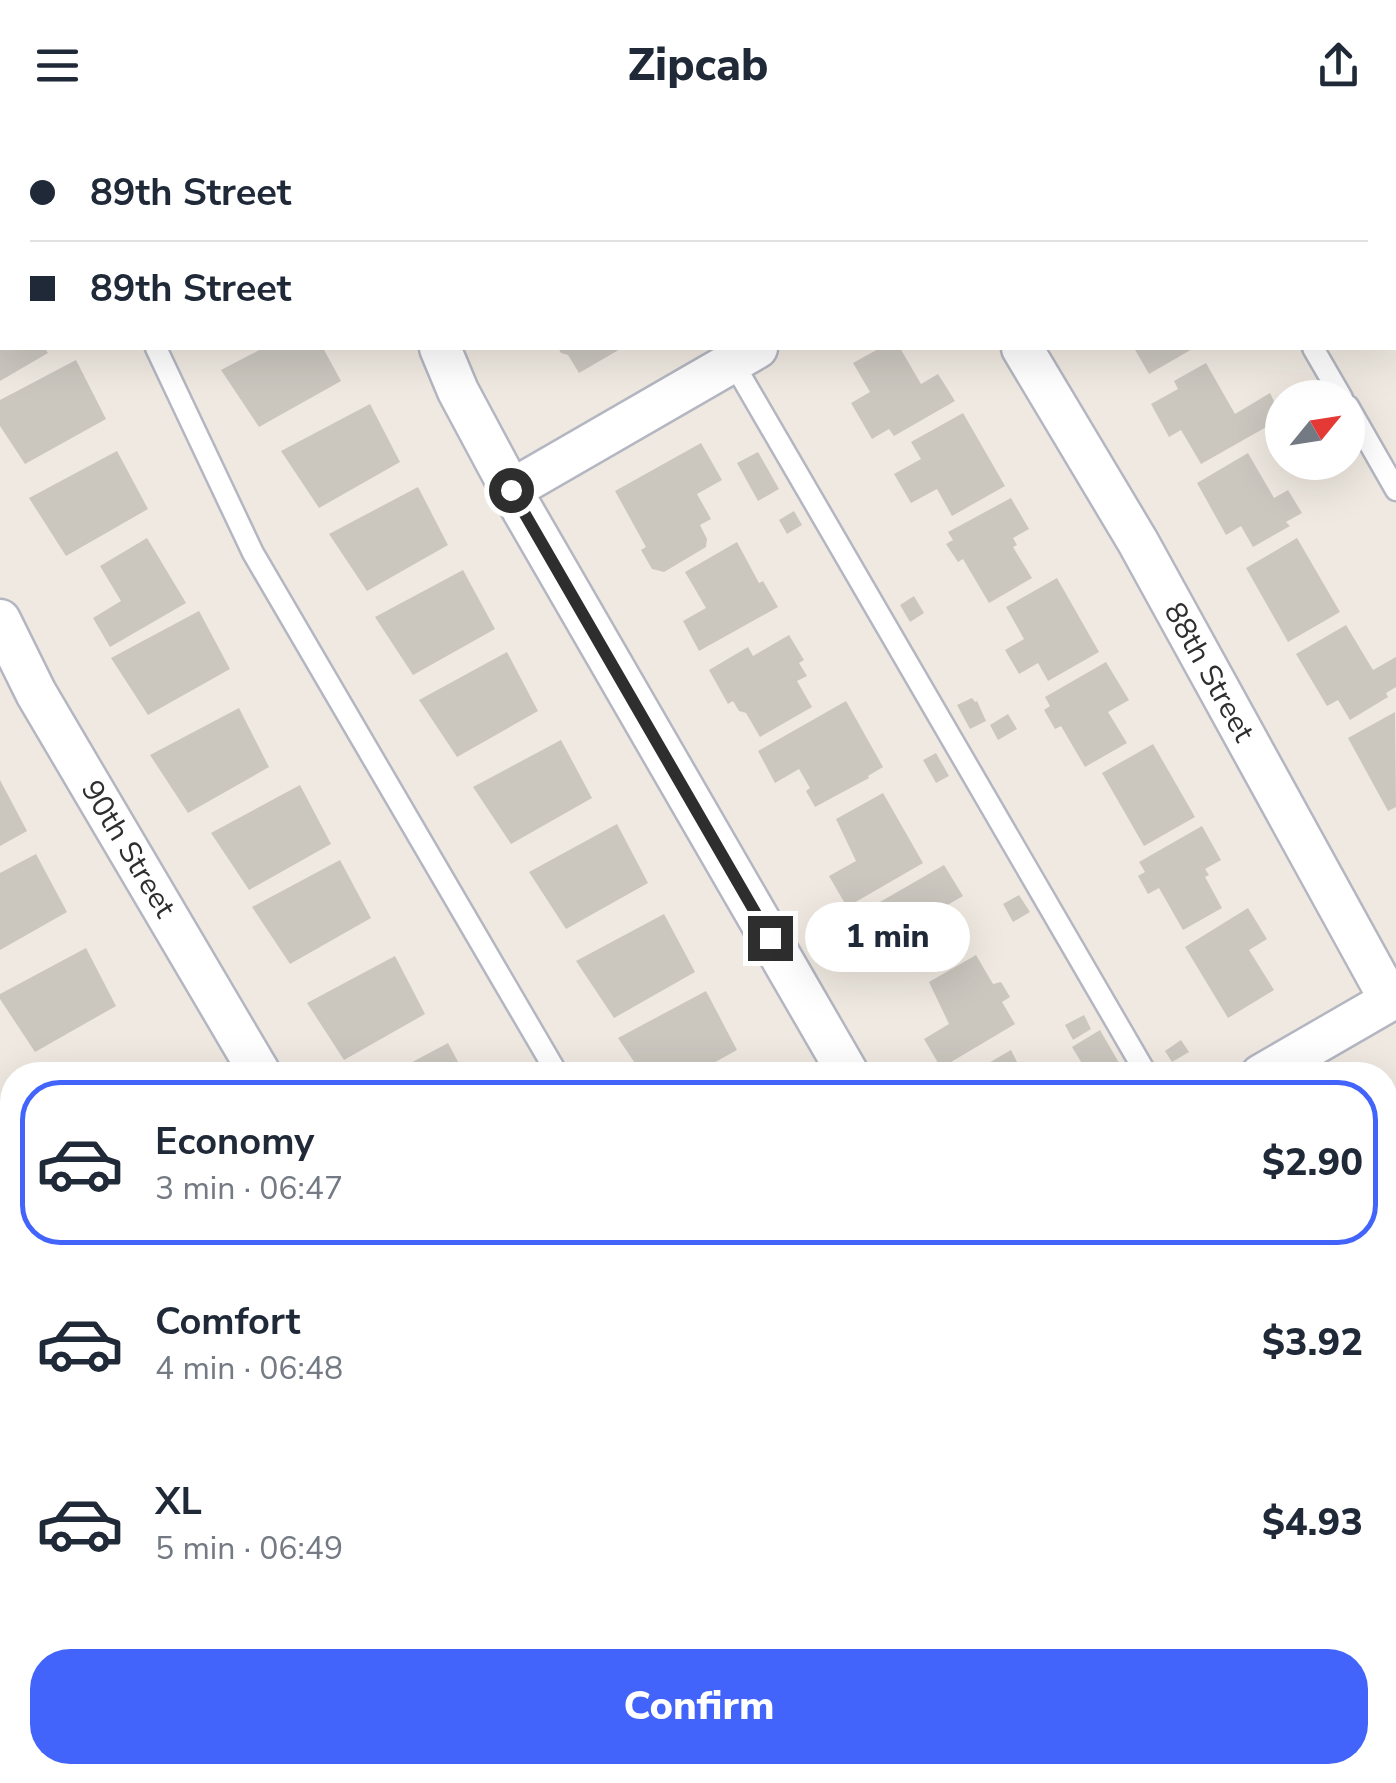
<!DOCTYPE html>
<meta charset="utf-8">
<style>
:root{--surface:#fff;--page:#f6f6f7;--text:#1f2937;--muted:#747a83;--line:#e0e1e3;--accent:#4264fb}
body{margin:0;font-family:"Nunito Sans",sans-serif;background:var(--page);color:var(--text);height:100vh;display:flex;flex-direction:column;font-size:38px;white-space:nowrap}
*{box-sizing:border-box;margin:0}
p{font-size:32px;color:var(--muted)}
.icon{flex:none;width:55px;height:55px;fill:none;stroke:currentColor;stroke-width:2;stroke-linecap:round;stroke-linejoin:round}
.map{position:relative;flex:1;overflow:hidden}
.panel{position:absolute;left:0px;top:932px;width:1398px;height:722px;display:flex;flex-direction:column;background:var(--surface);border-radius:40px 40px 0 0;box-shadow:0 10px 40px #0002}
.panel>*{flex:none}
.banner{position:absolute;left:0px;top:0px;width:1398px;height:220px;box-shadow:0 10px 40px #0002;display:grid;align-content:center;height:220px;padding:0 30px;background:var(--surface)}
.needle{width:65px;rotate:60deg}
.tools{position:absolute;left:1265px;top:250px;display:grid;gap:20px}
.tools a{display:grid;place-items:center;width:100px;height:100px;border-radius:50%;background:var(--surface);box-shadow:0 10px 40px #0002;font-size:50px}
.end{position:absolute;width:45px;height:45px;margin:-22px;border:12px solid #2e2e2e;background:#fff;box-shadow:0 0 0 5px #fff}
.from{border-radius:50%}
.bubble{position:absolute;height:70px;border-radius:35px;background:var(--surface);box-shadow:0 10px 40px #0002;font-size:32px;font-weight:800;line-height:70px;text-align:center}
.banner b{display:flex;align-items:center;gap:35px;height:95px;font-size:38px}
.banner b+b{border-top:2px solid var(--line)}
.banner i{width:25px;height:25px;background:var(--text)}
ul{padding:18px 0 0;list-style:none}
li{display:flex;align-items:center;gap:30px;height:165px;margin:0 20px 15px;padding:0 10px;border:5px solid transparent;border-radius:40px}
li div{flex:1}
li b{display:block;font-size:38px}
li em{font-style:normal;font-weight:800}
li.on{border-color:var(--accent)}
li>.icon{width:90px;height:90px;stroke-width:1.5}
.button{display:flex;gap:20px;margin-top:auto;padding:20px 30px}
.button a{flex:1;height:115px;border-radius:40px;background:var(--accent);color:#fff;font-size:40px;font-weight:800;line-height:115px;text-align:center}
header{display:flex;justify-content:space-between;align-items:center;height:130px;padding:0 30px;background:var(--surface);font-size:45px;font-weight:800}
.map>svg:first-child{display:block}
.building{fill:#cbc7bf}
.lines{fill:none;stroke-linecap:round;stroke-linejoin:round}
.service-casing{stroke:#b4b7c1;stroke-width:25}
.minor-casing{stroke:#b4b7c1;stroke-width:45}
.tertiary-casing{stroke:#b4b7c1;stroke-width:55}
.service{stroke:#fff;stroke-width:20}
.minor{stroke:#fff;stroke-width:40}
.tertiary{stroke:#fff;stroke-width:50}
.route{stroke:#2e2e2e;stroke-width:12}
.labels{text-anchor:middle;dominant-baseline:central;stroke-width:8;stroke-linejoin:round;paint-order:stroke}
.street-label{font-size:30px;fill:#2e2e2e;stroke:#fff}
</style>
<header><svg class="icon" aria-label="menu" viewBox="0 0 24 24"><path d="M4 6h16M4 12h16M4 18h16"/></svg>Zipcab<svg class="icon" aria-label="share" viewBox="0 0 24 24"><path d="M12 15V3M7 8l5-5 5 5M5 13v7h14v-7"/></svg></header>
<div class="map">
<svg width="1396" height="1653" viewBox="0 0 1396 1653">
<rect width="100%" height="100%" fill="#efe9e1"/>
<!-- building -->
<g class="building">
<path d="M0,218H45L48,223L0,251Z"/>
<path d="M263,218H323L341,251L259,297L221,240Z"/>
<path d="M558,218H622L579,243L568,225L561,223Z"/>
<path d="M880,218H900L921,254L938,244L955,271L894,306L889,299L872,309L851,273L870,262L853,233Z"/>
<path d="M1134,218H1194L1149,244Z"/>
<path d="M76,230L106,289L25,334L0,296V270Z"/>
<path d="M1206,233L1235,284L1270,263L1282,288L1201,334L1181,300L1169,307L1151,274L1178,259L1174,251Z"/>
<path d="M370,274L400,332L319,378L281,321Z"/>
<path d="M963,283L1005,356L952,386L937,359L911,373L894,344L921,329L911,312Z"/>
<path d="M701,313L722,350L697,364L711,389L700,395L707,409L706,417L664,442L652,439L641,420L646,417L615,361Z"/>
<path d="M117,321L148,379L66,426L29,368Z"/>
<path d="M758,322L779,359L758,371L737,333Z"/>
<path d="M1248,323L1274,368L1288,360L1302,383L1286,392L1290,396L1253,417L1241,396L1226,405L1197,353Z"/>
<path d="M418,357L448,415L367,461L329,404Z"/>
<path d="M1011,368L1029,399L1013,408L1017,415L1013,417L1032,448L989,473L963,429L958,432L946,414L953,410L948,402Z"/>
<path d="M794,381L802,395L787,404L779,390Z"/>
<path d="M147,408L186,473L110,517L93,488L121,471L100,436Z"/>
<path d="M1297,408L1340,482L1288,512L1246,438Z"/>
<path d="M737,412L759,453L763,451L778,477L699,521L683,491L706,478L685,442Z"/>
<path d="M463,440L495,499L413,545L375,487Z"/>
<path d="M1057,448L1099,522L1048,551L1038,533L1019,544L1005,520L1024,509L1006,477Z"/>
<path d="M914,466L924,483L910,492L900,475Z"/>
<path d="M199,481L230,539L148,585L111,528Z"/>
<path d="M1346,495L1373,540L1396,527V557L1386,563L1388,567L1350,590L1338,570L1327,576L1296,524Z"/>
<path d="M789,505L804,530L799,533L807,546L797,551L812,577L760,607L746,583L739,581L733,571L728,574L709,540L748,517L753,526Z"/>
<path d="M507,522L538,581L457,627L419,570Z"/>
<path d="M1106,532L1129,570L1108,582L1127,613L1085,637L1061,596L1055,599L1044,580L1050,576L1045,567Z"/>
<path d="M972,568L975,572L977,571L986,591L970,599L957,575Z"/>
<path d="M846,571L883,637L868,646L869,648L815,677L806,661L810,658L799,639L775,653L758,621Z"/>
<path d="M239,578L269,637L188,683L150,625Z"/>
<path d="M1395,582L1396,677L1388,681L1348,608Z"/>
<path d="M1008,584L1017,599L998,610L990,595Z"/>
<path d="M561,610L592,668L511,714L473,657Z"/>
<path d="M1153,614L1195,687L1144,716L1102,643Z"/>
<path d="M936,623L949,646L936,653L923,630Z"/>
<path d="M0,650L27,701L0,716Z"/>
<path d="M300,655L331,714L249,760L211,703Z"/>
<path d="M883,663L923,733L847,777L829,746L856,731L836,689Z"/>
<path d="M617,694L648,753L566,799L529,742Z"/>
<path d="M1202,696L1221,730L1205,739L1209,745L1205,747L1222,778L1183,800L1159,758L1148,764L1138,746L1145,742L1139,732Z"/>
<path d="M36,724L67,782L0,820V743Z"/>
<path d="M340,730L371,788L290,834L252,777Z"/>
<path d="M944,735L963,766L944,777L965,806L966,814L918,842L916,840L912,842L904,829L908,827L894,803L870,816L854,787Z"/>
<path d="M1019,765L1030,782L1013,792L1003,774Z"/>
<path d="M1248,778L1267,809L1249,820L1274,860L1228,888L1185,817Z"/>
<path d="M664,784L695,842L614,888L576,831Z"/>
<path d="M86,818L116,876L35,922L0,869V864Z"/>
<path d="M976,825L993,854L1001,852L1010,867L1002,872L1015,894L941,938L924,909L949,894L929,852Z"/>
<path d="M395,826L425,884L344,930L307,873Z"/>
<path d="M706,861L737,920L692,945H643L618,908Z"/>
<path d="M1084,885L1091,899L1073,910L1065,895Z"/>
<path d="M1100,900L1126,945H1089L1072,917Z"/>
<path d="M1181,910L1189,922L1172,932L1165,921Z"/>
<path d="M448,913L465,945H388Z"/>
<path d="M1011,920L1018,934L1035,941L1045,935L1050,945H968Z"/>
<path d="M1396,978V1021L1385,1003V984Z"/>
<path d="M12,1208V1284L0,1291V1215Z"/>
<path d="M12,1298V1364L0,1345V1305Z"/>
<path d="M149,1642H241L223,1653H156Z"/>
<path d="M713,1642H793L798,1653H719Z"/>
</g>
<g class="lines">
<!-- service casing -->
<g class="service-casing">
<g id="service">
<path d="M40,0L42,2"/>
<path d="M624,0L626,2"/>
<path d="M1187,0L1189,2"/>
<path d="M156,218L253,423L558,945"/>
<path d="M1313,218L1342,268"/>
<path d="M731,229L1147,945"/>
<path d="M1348,276L1396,360"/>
<path d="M0,1009L12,1030"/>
<path d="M1385,1178L1396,1171"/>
<path d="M372,1642L378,1653"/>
</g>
</g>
<!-- minor casing -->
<g class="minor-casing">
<g id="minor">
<path d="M342,0L343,2"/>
<path d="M898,0L900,2"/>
<path d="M440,218L458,261L511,360L849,945"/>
<path d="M1022,218L1138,412L1390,870"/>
<path d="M511,360L757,218"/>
<path d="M0,490L36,563L261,945"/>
<path d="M1261,945L1396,867"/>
<path d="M0,1144L12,1136"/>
<path d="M1385,1250L1396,1269"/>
</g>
</g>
<!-- tertiary casing -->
<g class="tertiary-casing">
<g id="tertiary">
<path d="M0,1529L12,1551"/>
<path d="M65,1642L71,1653"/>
</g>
</g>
<!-- service -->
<use href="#service" class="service"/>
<!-- minor -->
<use href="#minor" class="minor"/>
<!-- tertiary -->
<use href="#tertiary" class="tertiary"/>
</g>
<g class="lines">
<!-- route -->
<path class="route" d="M511,360L770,808"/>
</g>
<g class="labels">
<!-- street labels -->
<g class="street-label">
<text transform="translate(1209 542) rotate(61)">88th Street</text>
<text transform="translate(128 719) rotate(59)">90th Street</text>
</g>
</g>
</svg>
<div class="tools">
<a><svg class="needle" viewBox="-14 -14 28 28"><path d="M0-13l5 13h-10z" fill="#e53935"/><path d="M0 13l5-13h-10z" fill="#747a83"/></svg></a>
</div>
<i class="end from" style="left:511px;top:360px"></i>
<i class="end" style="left:770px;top:808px"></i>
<div class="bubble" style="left:805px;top:772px;width:165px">1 min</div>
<div class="banner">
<b><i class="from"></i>89th Street</b>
<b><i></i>89th Street</b>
</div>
<section class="panel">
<ul>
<li class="on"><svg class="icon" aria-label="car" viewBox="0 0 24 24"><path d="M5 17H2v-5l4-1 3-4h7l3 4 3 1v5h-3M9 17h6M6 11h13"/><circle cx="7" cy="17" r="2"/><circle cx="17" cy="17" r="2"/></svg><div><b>Economy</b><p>3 min · 06:47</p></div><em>$2.90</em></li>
<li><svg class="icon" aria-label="car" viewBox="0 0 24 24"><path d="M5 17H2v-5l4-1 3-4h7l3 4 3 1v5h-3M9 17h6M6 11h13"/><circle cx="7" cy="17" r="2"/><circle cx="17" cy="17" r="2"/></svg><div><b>Comfort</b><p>4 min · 06:48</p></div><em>$3.92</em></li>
<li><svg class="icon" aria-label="car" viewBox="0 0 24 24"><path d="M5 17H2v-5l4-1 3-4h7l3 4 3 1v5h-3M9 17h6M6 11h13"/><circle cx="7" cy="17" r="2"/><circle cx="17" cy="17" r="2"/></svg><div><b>XL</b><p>5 min · 06:49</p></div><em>$4.93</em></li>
</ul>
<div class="button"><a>Confirm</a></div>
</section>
</div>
